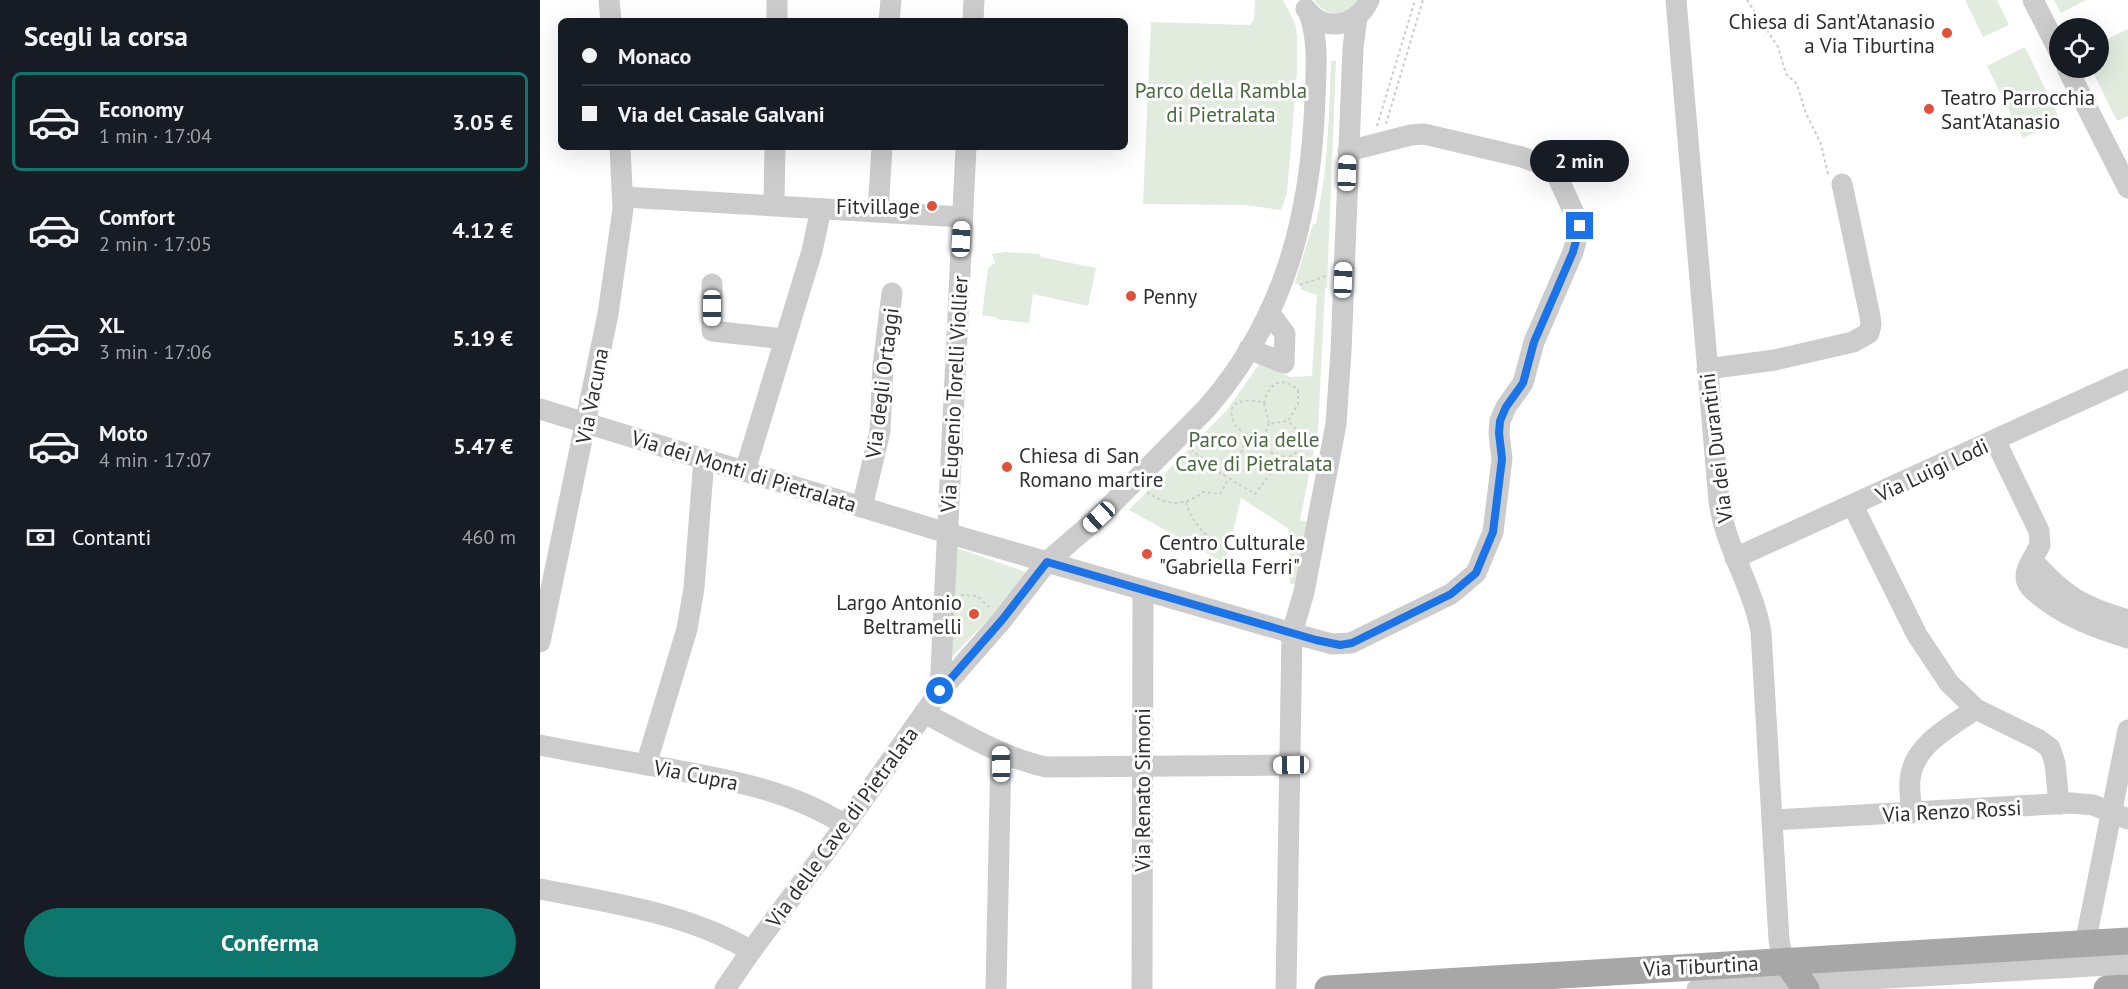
<!DOCTYPE html>
<html lang="it">
<meta charset="utf-8">
<style>
:root{--surface:#171b24;--page:#242831;--text:#f1f3f6;--muted:#9ea1a6;--line:#363941;--accent:#0f766e}
body{margin:0;font-family:"PT Sans",sans-serif;background:var(--page);color:var(--text);height:100vh;display:flex;flex-direction:column;font-size:22px;white-space:nowrap}
*{box-sizing:border-box;margin:0}
p{font-size:20px;color:var(--muted)}
.icon{flex:none;width:33px;height:33px;fill:none;stroke:currentColor;stroke-width:2;stroke-linecap:round;stroke-linejoin:round}
.map{position:relative;flex:1;overflow:hidden}
.details{display:flex;flex-direction:column;background:var(--surface);width:540px}
.details>*{flex:none}
.hud{position:absolute;left:18px;top:18px;width:570px;height:132px;border-radius:9px;box-shadow:0 6px 24px #0002;display:grid;align-content:center;height:132px;padding:0 24px;background:var(--surface)}
.tools{position:absolute;left:1509px;top:18px;display:grid;gap:12px}
.tools a{display:grid;place-items:center;width:60px;height:60px;border-radius:50%;background:var(--surface);box-shadow:0 6px 24px #0002;font-size:30px}
.end{position:absolute;width:27px;height:27px;margin:-14px;border:8px solid #1a73e8;background:#fff;box-shadow:0 0 0 3px #fff}
.from{border-radius:50%}
.bubble{position:absolute;height:42px;border-radius:21px;background:var(--surface);box-shadow:0 6px 24px #0002;font-size:20px;font-weight:700;line-height:42px;text-align:center}
.car{position:absolute;width:18px;height:36px;margin:-18px -9px;border-radius:8px;box-shadow:0 0 4px 2px #0007;background:linear-gradient(#fff 24%,#345 0 40%,#fff 0 76%,#345 0 86%,#fff 0)}
.hud b{display:flex;align-items:center;gap:21px;height:57px;font-size:22px}
.hud b+b{border-top:2px solid var(--line)}
.hud i{width:15px;height:15px;background:var(--text)}
ul{padding:0;list-style:none}
li{display:flex;align-items:center;gap:18px;height:99px;margin:0 12px 9px;padding:0 12px;border:3px solid transparent;border-radius:9px}
li div{flex:1}
li b{display:block;font-size:22px}
li em{font-style:normal;font-weight:700}
li.selected{border-color:var(--accent)}
li>.icon{width:54px;height:54px;stroke-width:1.5}
h2{padding:0 24px;font-size:27px;line-height:72px}
.pay{display:flex;align-items:center;gap:15px;height:66px;padding:0 24px;font-size:22px}
.pay p{margin-inline-start:auto}
.cta{display:flex;gap:12px;margin-top:auto;padding:12px 24px}
.cta a{flex:1;height:69px;border-radius:36px;background:var(--accent);color:#fff;font-size:24px;font-weight:700;line-height:69px;text-align:center}
main{display:flex;flex:1;min-height:0}
.map>svg:first-child{display:block}
.green{fill:#e2ecde}
.lines{fill:none;stroke-linecap:round;stroke-linejoin:round}
.path{stroke:#ccc;stroke-width:2;stroke-dasharray:3 3;stroke-linecap:butt}
.minor{stroke:#ccc;stroke-width:21}
.major{stroke:#a7a7a7;stroke-width:27}
.route{stroke:#1a73e8;stroke-width:8}
.poi-dot{fill:#df5138;stroke:#fff;stroke-width:2}
.labels{text-anchor:middle;dominant-baseline:central;stroke-width:6;stroke-linejoin:round;paint-order:stroke}
.poi-label{font-size:21px;fill:#2f2f2f;stroke:#fff;text-anchor:start}
.park-label{font-size:21px;fill:#486a3e;stroke:#fff}
.street-label{font-size:21px;fill:#2f2f2f;stroke:#fff}
</style>
<main>
<section class="details">
<h2>Scegli la corsa</h2>
<ul>
<li class="selected"><svg class="icon" aria-label="car" viewBox="0 0 24 24"><path d="M5 17H2v-5l4-1 3-4h7l3 4 3 1v5h-3M9 17h6M6 11h13"/><circle cx="7" cy="17" r="2"/><circle cx="17" cy="17" r="2"/></svg><div><b>Economy</b><p>1 min · 17:04</p></div><em>3.05 €</em></li>
<li><svg class="icon" aria-label="car" viewBox="0 0 24 24"><path d="M5 17H2v-5l4-1 3-4h7l3 4 3 1v5h-3M9 17h6M6 11h13"/><circle cx="7" cy="17" r="2"/><circle cx="17" cy="17" r="2"/></svg><div><b>Comfort</b><p>2 min · 17:05</p></div><em>4.12 €</em></li>
<li><svg class="icon" aria-label="car" viewBox="0 0 24 24"><path d="M5 17H2v-5l4-1 3-4h7l3 4 3 1v5h-3M9 17h6M6 11h13"/><circle cx="7" cy="17" r="2"/><circle cx="17" cy="17" r="2"/></svg><div><b>XL</b><p>3 min · 17:06</p></div><em>5.19 €</em></li>
<li><svg class="icon" aria-label="car" viewBox="0 0 24 24"><path d="M5 17H2v-5l4-1 3-4h7l3 4 3 1v5h-3M9 17h6M6 11h13"/><circle cx="7" cy="17" r="2"/><circle cx="17" cy="17" r="2"/></svg><div><b>Moto</b><p>4 min · 17:07</p></div><em>5.47 €</em></li>
</ul>
<div class="pay"><svg class="icon" aria-label="cash" viewBox="0 0 24 24"><path d="M3 7h18v10H3z"/><circle cx="12" cy="12" r="2"/></svg>Contanti<p>460 m</p></div>
<div class="cta"><a>Conferma</a></div>
</section>
<div class="map">
<svg width="1588" height="989" viewBox="0 0 1588 989">
<rect width="100%" height="100%" fill="#fff"/>
<!-- green -->
<g class="green">
<path d="M715,0H743L755,23L757,34V71L747,194L741,210L705,205L603,204L611,22L710,25L714,20Z"/>
<path d="M774,0H818C815,3 811,9 808,11C795,18 781,11 774,0Z"/>
<path d="M1425,0H1457L1469,25L1443,37Z"/>
<path d="M1514,0H1546L1521,13Z"/>
<path d="M1588,29V116L1577,121L1551,68H1558L1559,43Z"/>
<path d="M1485,47L1520,120L1483,138L1447,66Z"/>
<path d="M791,61H796L787,288L785,289L778,429L760,520L768,522L757,584H750L749,529L701,498L685,563L589,510L686,411L720,363L750,377L772,376L777,295L760,289L761,286L755,283L773,224H776C788,170 789,116 791,61Z"/>
<path d="M465,252L499,254L501,257L556,268L548,306L493,294L489,323L456,319V317L442,315L448,268L455,263L452,254Z"/>
<path d="M411,546L492,574L407,662Z"/>
</g>
<g class="lines">
<!-- path -->
<g class="path">
<path d="M1207,0L1238,47L1246,74L1257,84L1265,111L1281,144L1288,174"/>
<path d="M846,124L883,0"/>
<path d="M837,126L875,0"/>
<path d="M760,285L786,276"/>
<path d="M724,403L729,424L747,421"/>
<path d="M705,434L724,436L729,424"/>
<path d="M724,436L729,452L745,457"/>
<path d="M651,449L674,469L715,494L733,470L746,464V458C771,448 764,435 748,421L758,404V390C741,375 729,383 724,403C709,398 683,399 694,423C696,428 701,430 704,434L703,450L683,475"/>
<path d="M607,492C627,506 644,507 663,492L680,494L689,478"/>
<path d="M646,502C652,525 669,539 689,551"/>
<path d="M421,595L437,596L450,608"/>
</g>
<!-- minor -->
<g class="minor">
<path d="M69,0L71,21"/>
<path d="M1136,0L1179,501C1185,547 1213,586 1221,632L1239,940L1241,950L1246,961"/>
<path d="M1493,0L1520,53"/>
<path d="M766,9C784,33 817,27 829,0"/>
<path d="M237,21V0"/>
<path d="M349,21L351,0"/>
<path d="M433,21L434,0"/>
<path d="M1527,68L1588,188"/>
<path d="M84,197L422,217"/>
<path d="M234,205L235,147"/>
<path d="M338,212L342,147"/>
<path d="M172,284V331L244,339"/>
<path d="M709,349L744,363L745,334L729,312"/>
<path d="M1167,369L1235,360L1313,342L1329,333L1331,325L1330,316L1302,184"/>
<path d="M0,409L407,533L752,633L792,644L811,643L911,594L936,573L953,532L962,459L959,433L960,421L966,407L983,383L994,342L1033,252L1040,226L1014,169L982,157L884,134L871,135L808,151"/>
<path d="M1455,440L1499,531L1500,545L1492,560C1524,596 1543,607 1588,620"/>
<path d="M205,471L272,251L281,209"/>
<path d="M1313,506L1377,635L1409,683L1436,709L1499,740L1510,748L1515,763L1519,804"/>
<path d="M322,507L340,431L343,366L352,293"/>
<path d="M1195,558L1588,379"/>
<path d="M1492,560C1488,567 1484,574 1487,582C1489,588 1495,592 1500,596C1526,617 1556,628 1588,638"/>
<path d="M0,642L68,314L83,209L80,147"/>
<path d="M400,691L426,147"/>
<path d="M384,713C423,733 463,758 506,767L751,765"/>
<path d="M0,745C45,754 91,762 136,770C195,781 254,792 305,825"/>
<path d="M106,765L147,629L154,588L164,459"/>
<path d="M1372,813C1371,802 1369,791 1370,780C1373,745 1410,727 1436,709"/>
<path d="M1233,820L1531,803L1553,805L1588,819"/>
<path d="M0,889C71,903 148,913 211,951"/>
<path d="M1545,944L1588,730"/>
<path d="M185,989L211,951L298,835L400,691L462,620L507,562L559,517L667,408C745,318 771,215 775,99C776,70 779,41 769,13"/>
<path d="M456,989L461,752"/>
<path d="M602,989L603,590"/>
<path d="M746,989L752,633L764,592L796,424L801,351L813,48L817,16"/>
<path d="M1157,989L1588,964"/>
</g>
<!-- major -->
<g class="major">
<path d="M1246,961L1266,989"/>
<path d="M788,989L1588,941"/>
<path d="M1567,989L1588,988"/>
</g>
</g>
<g class="lines">
<!-- route -->
<path class="route" d="M400,691L462,620L507,562L776,640L800,645L812,643L911,594L936,573L953,532L962,459L959,433L960,421L966,407L983,383L994,342L1033,252L1040,226"/>
</g>
<!-- markers -->
<g class="poi-dot">
<circle cx="1407" cy="33" r="6"/>
<circle cx="1389" cy="109" r="6"/>
<circle cx="392" cy="206" r="6"/>
<circle cx="591" cy="296" r="6"/>
<circle cx="467" cy="467" r="6"/>
<circle cx="607" cy="554" r="6"/>
<circle cx="434" cy="614" r="6"/>
</g>
<g class="labels">
<!-- poi labels -->
<g class="poi-label">
<text x="1395" y="21" text-anchor="end">Chiesa di Sant'Atanasio<tspan x="1395" dy="24">a Via Tiburtina</tspan></text>
<text x="1401" y="97">Teatro Parrocchia<tspan x="1401" dy="24">Sant'Atanasio</tspan></text>
<text x="380" y="206" text-anchor="end">Fitvillage</text>
<text x="603" y="296">Penny</text>
<text x="479" y="455">Chiesa di San<tspan x="479" dy="24">Romano martire</tspan></text>
<text x="619" y="542">Centro Culturale<tspan x="619" dy="24">"Gabriella Ferri"</tspan></text>
<text x="422" y="602" text-anchor="end">Largo Antonio<tspan x="422" dy="24">Beltramelli</tspan></text>
</g>
<!-- park labels -->
<g class="park-label">
<text x="681" y="90">Parco della Rambla<tspan x="681" dy="24">di Pietralata</tspan></text>
<text x="714" y="439">Parco via delle<tspan x="714" dy="24">Cave di Pietralata</tspan></text>
</g>
<!-- street labels -->
<g class="street-label">
<text transform="translate(342 383) rotate(-83)">Via degli Ortaggi</text>
<text transform="translate(414 394) rotate(-87)">Via Eugenio Torelli Viollier</text>
<text transform="translate(52 396) rotate(-79)">Via Vacuna</text>
<text transform="translate(1176 448) rotate(-97)">Via dei Durantini</text>
<text transform="translate(1392 470) rotate(-25)">Via Luigi Lodi</text>
<text transform="translate(204 471) rotate(17)">Via dei Monti di Pietralata</text>
<text transform="translate(156 775) rotate(11)">Via Cupra</text>
<text transform="translate(602 790) rotate(-90)">Via Renato Simoni</text>
<text transform="translate(1412 811) rotate(-3)">Via Renzo Rossi</text>
<text transform="translate(302 827) rotate(-54)">Via delle Cave di Pietralata</text>
<text transform="translate(1161 966) rotate(-3)">Via Tiburtina</text>
</g>
</g>
</svg>
<div class="tools">
<a><svg class="icon" aria-label="locate" viewBox="0 0 24 24"><circle cx="12" cy="12" r="6"/><path d="M12 2v4M12 18v4M2 12h4M18 12h4"/></svg></a>
</div>
<i class="end from" style="left:400px;top:691px"></i>
<i class="end" style="left:1040px;top:226px"></i>
<div class="bubble" style="left:990px;top:140px;width:99px">2 min</div>
<i class="car" style="left:807px;top:173px;rotate:2deg"></i>
<i class="car" style="left:421px;top:239px;rotate:3deg"></i>
<i class="car" style="left:803px;top:280px;rotate:2deg"></i>
<i class="car" style="left:172px;top:308px;rotate:180deg"></i>
<i class="car" style="left:559px;top:517px;rotate:227deg"></i>
<i class="car" style="left:461px;top:764px;rotate:359deg"></i>
<i class="car" style="left:751px;top:765px;rotate:269deg"></i>
<div class="hud">
<b><i class="from"></i>Monaco</b>
<b><i></i>Via del Casale Galvani</b>
</div>
</div>
</main>
